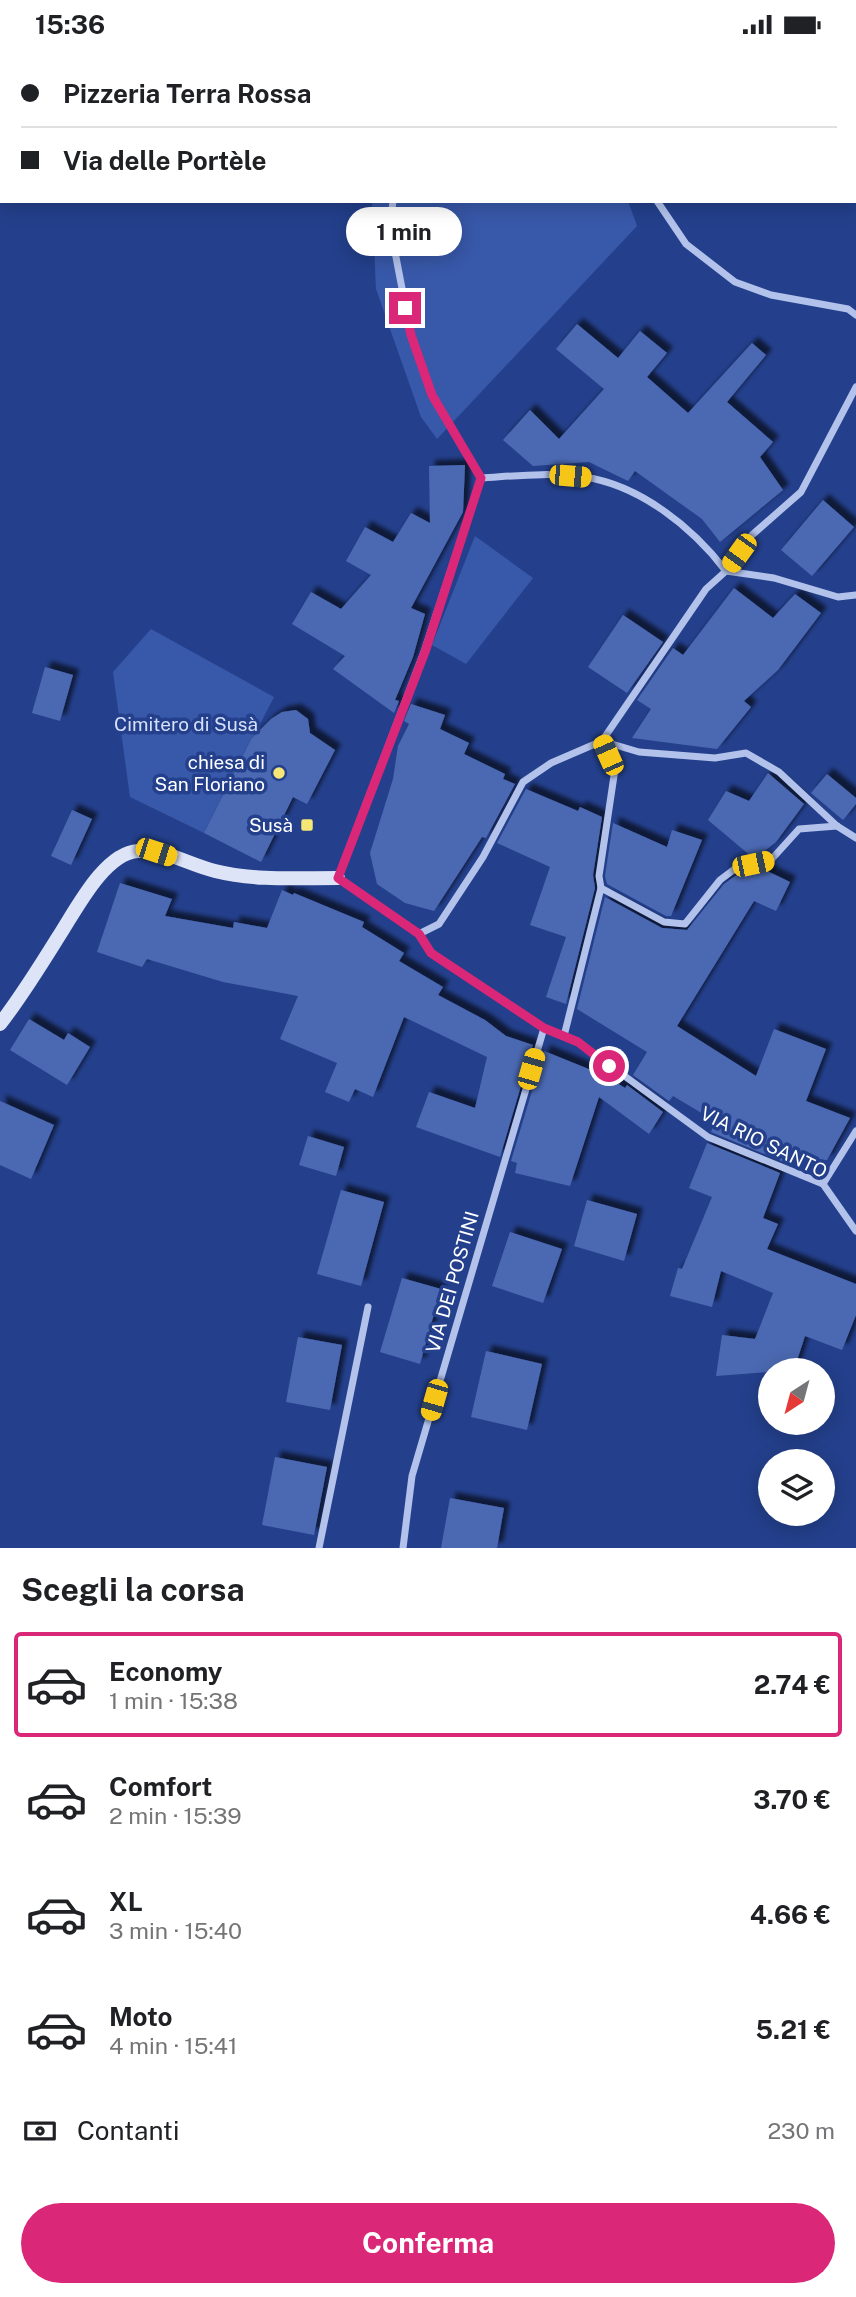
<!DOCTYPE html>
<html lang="it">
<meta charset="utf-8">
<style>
:root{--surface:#fff;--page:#f6f6f6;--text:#202124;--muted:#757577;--line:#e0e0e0;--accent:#db2777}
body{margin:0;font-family:"Public Sans",sans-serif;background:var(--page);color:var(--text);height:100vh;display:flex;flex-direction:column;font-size:26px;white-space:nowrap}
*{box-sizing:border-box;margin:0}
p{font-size:23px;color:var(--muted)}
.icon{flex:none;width:38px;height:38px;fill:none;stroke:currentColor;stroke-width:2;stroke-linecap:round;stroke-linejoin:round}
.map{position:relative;height:1499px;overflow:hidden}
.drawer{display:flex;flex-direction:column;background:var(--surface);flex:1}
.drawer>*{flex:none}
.banner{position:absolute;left:0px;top:0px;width:858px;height:154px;box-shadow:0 4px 18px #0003;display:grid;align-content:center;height:154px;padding:0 21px;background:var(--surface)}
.needle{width:46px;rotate:216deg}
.fabs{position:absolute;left:758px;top:1309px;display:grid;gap:14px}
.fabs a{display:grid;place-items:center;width:77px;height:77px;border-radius:50%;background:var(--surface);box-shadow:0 4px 18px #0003;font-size:35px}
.end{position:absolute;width:32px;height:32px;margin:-16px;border:9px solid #db2777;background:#fff;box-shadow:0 0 0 4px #fff}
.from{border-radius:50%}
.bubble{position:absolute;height:49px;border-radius:24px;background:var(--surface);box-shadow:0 4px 18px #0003;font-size:23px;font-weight:700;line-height:49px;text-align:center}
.car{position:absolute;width:21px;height:42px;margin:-21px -10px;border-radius:9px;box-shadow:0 0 5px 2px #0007;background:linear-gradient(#f5c518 24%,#345 0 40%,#f5c518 0 76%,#345 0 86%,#f5c518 0)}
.banner b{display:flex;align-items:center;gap:24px;height:66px;font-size:26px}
.banner b+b{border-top:2px solid var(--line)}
.banner i{width:18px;height:18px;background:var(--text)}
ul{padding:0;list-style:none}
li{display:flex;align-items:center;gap:21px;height:105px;margin:0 14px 10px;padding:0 7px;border:4px solid transparent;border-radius:7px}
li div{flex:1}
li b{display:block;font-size:26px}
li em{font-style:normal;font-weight:700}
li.current{border-color:var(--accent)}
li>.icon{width:63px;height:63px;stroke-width:1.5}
h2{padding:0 21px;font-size:32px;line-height:84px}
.pay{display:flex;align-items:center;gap:18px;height:77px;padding:0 21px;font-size:26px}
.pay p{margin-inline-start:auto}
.action{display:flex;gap:14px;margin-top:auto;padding:14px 21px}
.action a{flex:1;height:80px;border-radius:42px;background:var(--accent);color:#fff;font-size:28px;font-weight:700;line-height:80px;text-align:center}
.status{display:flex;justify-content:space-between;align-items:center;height:49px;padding:0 35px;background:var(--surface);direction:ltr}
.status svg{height:19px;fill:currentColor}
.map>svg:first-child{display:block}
.green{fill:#3858a9}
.building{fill:#4c69b2;filter:url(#shadow)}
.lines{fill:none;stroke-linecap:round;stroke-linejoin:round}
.street{stroke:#b2c2eb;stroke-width:7}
.secondary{stroke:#dde4f8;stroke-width:14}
.route{stroke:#db2777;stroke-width:9}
.poi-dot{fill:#f5e675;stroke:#24408c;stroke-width:2.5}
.labels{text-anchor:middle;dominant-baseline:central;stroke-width:7;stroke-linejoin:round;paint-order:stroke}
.park-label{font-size:19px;fill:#d6e0f8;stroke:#24408c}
.poi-label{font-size:19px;fill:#fff;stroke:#24408c;text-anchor:end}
.street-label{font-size:19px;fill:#fff;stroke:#24408c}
</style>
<div class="status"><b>15:36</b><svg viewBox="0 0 49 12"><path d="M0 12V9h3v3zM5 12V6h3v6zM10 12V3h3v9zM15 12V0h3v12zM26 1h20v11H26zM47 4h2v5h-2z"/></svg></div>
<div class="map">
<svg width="856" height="1499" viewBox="0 0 856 1499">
<defs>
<filter id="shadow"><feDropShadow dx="6" dy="-6" stdDeviation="2" flood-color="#0009"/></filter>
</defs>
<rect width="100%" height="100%" fill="#24408c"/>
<!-- green -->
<g class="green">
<path d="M372,152H628L637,177L437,390L421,368L376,240Z"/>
<path d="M475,487L533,529L466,615L432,596Z"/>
<path d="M151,580L274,648L204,784L130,748L113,623Z"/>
</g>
<!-- building -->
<g class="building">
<path d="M577,275L618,309L640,282L667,304L647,328L688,364L752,294L766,306L727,353L773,393L760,408L783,441L720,493L702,470L635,422L628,432L589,413L533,417L503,391L530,361L559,390L604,340L556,300Z"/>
<path d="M465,416L463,463L411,559L425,565L413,608L395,651L399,652L394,664L333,620L345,607L292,575L311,543L341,560L371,526L346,512L365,478L393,493L411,464L430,474L429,417Z"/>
<path d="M823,451L854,478L812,527L781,501Z"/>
<path d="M734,539L773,569L795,545L821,564L778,621L744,652L751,658L717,700L632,689L651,660L637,651L673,599L683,606Z"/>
<path d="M623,566L663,593L627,644L588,618Z"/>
<path d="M45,618L73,626L60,672L32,664Z"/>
<path d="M411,655L445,666L440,680L469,694L464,705L505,725L503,730L515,735L486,789L482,788L434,862L405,854L377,835L370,804L393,730L398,697L409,675L404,672Z"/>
<path d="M296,661L308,670L310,684L335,701L307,755L293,748L261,813L204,784L252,689L271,670L282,663Z"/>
<path d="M768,724L804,755L776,793L757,808H752L708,771L726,742L749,752Z"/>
<path d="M827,725L856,749V755L843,771L811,744Z"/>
<path d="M526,740L578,762L580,758L602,768L593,826L595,839L566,955L546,948L566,888L530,876L550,818L497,794Z"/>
<path d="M72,761L92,770L71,816L51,807Z"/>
<path d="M613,774L667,798L672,781L702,791L671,867H666L607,835L605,827Z"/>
<path d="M761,819L790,833L776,862L754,852L677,977L756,1027L774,980L826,1000L806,1052L850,1069L827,1111L810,1113L788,1104L784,1113L711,1083L715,1072L673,1047L669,1052L633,1026L647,1003L577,960L605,848L662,879L687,881L724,835L742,822Z"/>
<path d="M120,834L172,850L165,867L233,879L234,873L267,879L282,841L293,846L294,844L364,873L362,878L404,904L399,912L443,938L438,946L485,971L506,987L533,996L500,1108L416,1078L429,1043L475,1059L487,1008L404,968L373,1048L355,1040L349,1053L325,1043L337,1014L280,990L298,947L223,933L147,910L142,918L97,903Z"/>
<path d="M29,970L64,991L68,984L90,998L67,1036L10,1001Z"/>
<path d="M544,1002L606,1027L625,1039L627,1036L663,1063L649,1085L599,1048L570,1137L515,1124L517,1114L511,1112Z"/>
<path d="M0,1052L54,1076L31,1130L0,1116Z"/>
<path d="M308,1087L344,1098L336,1127L299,1116Z"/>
<path d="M707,1094L780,1124L763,1169L778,1175L767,1200L856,1235V1266L842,1301L805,1287L794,1321L716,1327L722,1286L755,1290L773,1244L721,1222L712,1258L670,1247L678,1219L682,1220L712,1148L689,1139Z"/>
<path d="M341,1141L384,1153L361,1237L317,1225Z"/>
<path d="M587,1151L637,1165L624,1212L574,1197Z"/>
<path d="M510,1183L562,1200L543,1254L492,1237Z"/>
<path d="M402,1229L441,1240L420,1315L380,1303Z"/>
<path d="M298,1288L342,1296L330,1361L286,1353Z"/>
<path d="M486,1302L542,1315L527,1381L471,1368Z"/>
<path d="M275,1408L327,1418L314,1486L262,1476Z"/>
<path d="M450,1449L504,1459L497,1499H441Z"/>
</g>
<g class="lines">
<!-- street -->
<g class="street">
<path d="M433,2V0"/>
<path d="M659,2L660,0"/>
<path d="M393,152L390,177L411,286L432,346L481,429L424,603L338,829L419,885L431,904L544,979L578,993L708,1088L823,1135L856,1182"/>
<path d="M657,152L686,195L735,233L771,246L848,260L856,266"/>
<path d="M481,429C515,427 550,423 584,428C640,436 692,478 726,522"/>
<path d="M726,522L774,529L838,548L856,546"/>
<path d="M602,692L639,703L715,709L746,704L779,723L837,777L856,789"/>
<path d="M601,839L664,873L685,875L720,831L740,816L770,812L799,780L837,777"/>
<path d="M419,885L439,875L483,808L523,733L551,714L602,692L706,540L726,522L752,486L801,443L856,338"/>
<path d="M564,987L601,839L599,827L615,720L602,692"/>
<path d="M823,1135L856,1082"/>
<path d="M319,1499L368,1258"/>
<path d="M403,1499L412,1427L544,979"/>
</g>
<!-- secondary -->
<path class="secondary" d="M0,975C21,948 39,919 57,890C74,865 103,804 138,802C165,800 190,816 215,822C255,832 298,829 338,829"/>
</g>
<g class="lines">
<!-- route -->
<path class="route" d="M405,259L411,286L432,346L481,429L425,603L338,829L419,885L431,904L544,979L578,993L609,1017"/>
</g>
<!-- markers -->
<g class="poi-dot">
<circle cx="279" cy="724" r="7"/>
<rect x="300" y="769" width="14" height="14" rx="3.5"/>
</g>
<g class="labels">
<!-- park labels -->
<g class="park-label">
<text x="186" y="675">Cimitero di Susà</text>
</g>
<!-- poi labels -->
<g class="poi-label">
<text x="265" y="713">chiesa di<tspan x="265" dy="22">San Floriano</tspan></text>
<text x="293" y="776">Susà</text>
</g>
<!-- street labels -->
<g class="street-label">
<text transform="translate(764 1093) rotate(26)">VIA RIO SANTO</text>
<text transform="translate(452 1233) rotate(-74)">VIA DEI POSTINI</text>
</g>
</g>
</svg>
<div class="fabs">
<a><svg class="needle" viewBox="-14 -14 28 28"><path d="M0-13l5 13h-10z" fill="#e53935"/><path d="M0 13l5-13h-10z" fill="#757577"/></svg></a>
<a><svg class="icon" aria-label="layers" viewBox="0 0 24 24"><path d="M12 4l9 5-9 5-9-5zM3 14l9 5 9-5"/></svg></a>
</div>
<i class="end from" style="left:609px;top:1017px"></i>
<i class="end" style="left:405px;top:259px"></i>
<div class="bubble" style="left:346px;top:158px;width:116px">1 min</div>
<i class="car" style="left:570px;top:427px;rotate:95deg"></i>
<i class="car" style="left:739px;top:504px;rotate:216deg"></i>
<i class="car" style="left:608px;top:706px;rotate:336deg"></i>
<i class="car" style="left:156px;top:803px;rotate:108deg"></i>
<i class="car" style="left:753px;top:815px;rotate:78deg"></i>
<i class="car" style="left:531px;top:1020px;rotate:16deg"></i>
<i class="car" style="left:434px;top:1351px;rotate:196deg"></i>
<div class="banner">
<b><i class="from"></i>Pizzeria Terra Rossa</b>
<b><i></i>Via delle Portèle</b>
</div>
</div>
<section class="drawer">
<h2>Scegli la corsa</h2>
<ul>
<li class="current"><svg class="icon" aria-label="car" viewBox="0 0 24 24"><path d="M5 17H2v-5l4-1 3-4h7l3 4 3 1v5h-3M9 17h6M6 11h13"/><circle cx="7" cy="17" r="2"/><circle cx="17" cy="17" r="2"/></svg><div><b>Economy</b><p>1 min · 15:38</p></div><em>2.74 €</em></li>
<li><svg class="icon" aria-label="car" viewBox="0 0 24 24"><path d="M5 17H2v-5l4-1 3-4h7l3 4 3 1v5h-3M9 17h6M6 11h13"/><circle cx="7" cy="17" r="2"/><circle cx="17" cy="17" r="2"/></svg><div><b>Comfort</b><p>2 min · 15:39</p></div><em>3.70 €</em></li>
<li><svg class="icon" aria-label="car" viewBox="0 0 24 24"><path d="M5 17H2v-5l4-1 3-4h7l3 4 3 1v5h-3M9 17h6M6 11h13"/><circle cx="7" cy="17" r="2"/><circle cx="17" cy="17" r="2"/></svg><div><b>XL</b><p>3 min · 15:40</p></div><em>4.66 €</em></li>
<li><svg class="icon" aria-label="car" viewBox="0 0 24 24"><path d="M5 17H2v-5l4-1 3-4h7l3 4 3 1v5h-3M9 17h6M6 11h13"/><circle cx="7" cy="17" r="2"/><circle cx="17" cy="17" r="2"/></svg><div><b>Moto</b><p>4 min · 15:41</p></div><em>5.21 €</em></li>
</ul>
<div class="pay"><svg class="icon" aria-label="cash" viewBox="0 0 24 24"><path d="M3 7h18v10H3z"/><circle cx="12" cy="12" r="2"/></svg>Contanti<p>230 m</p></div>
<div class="action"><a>Conferma</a></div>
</section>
